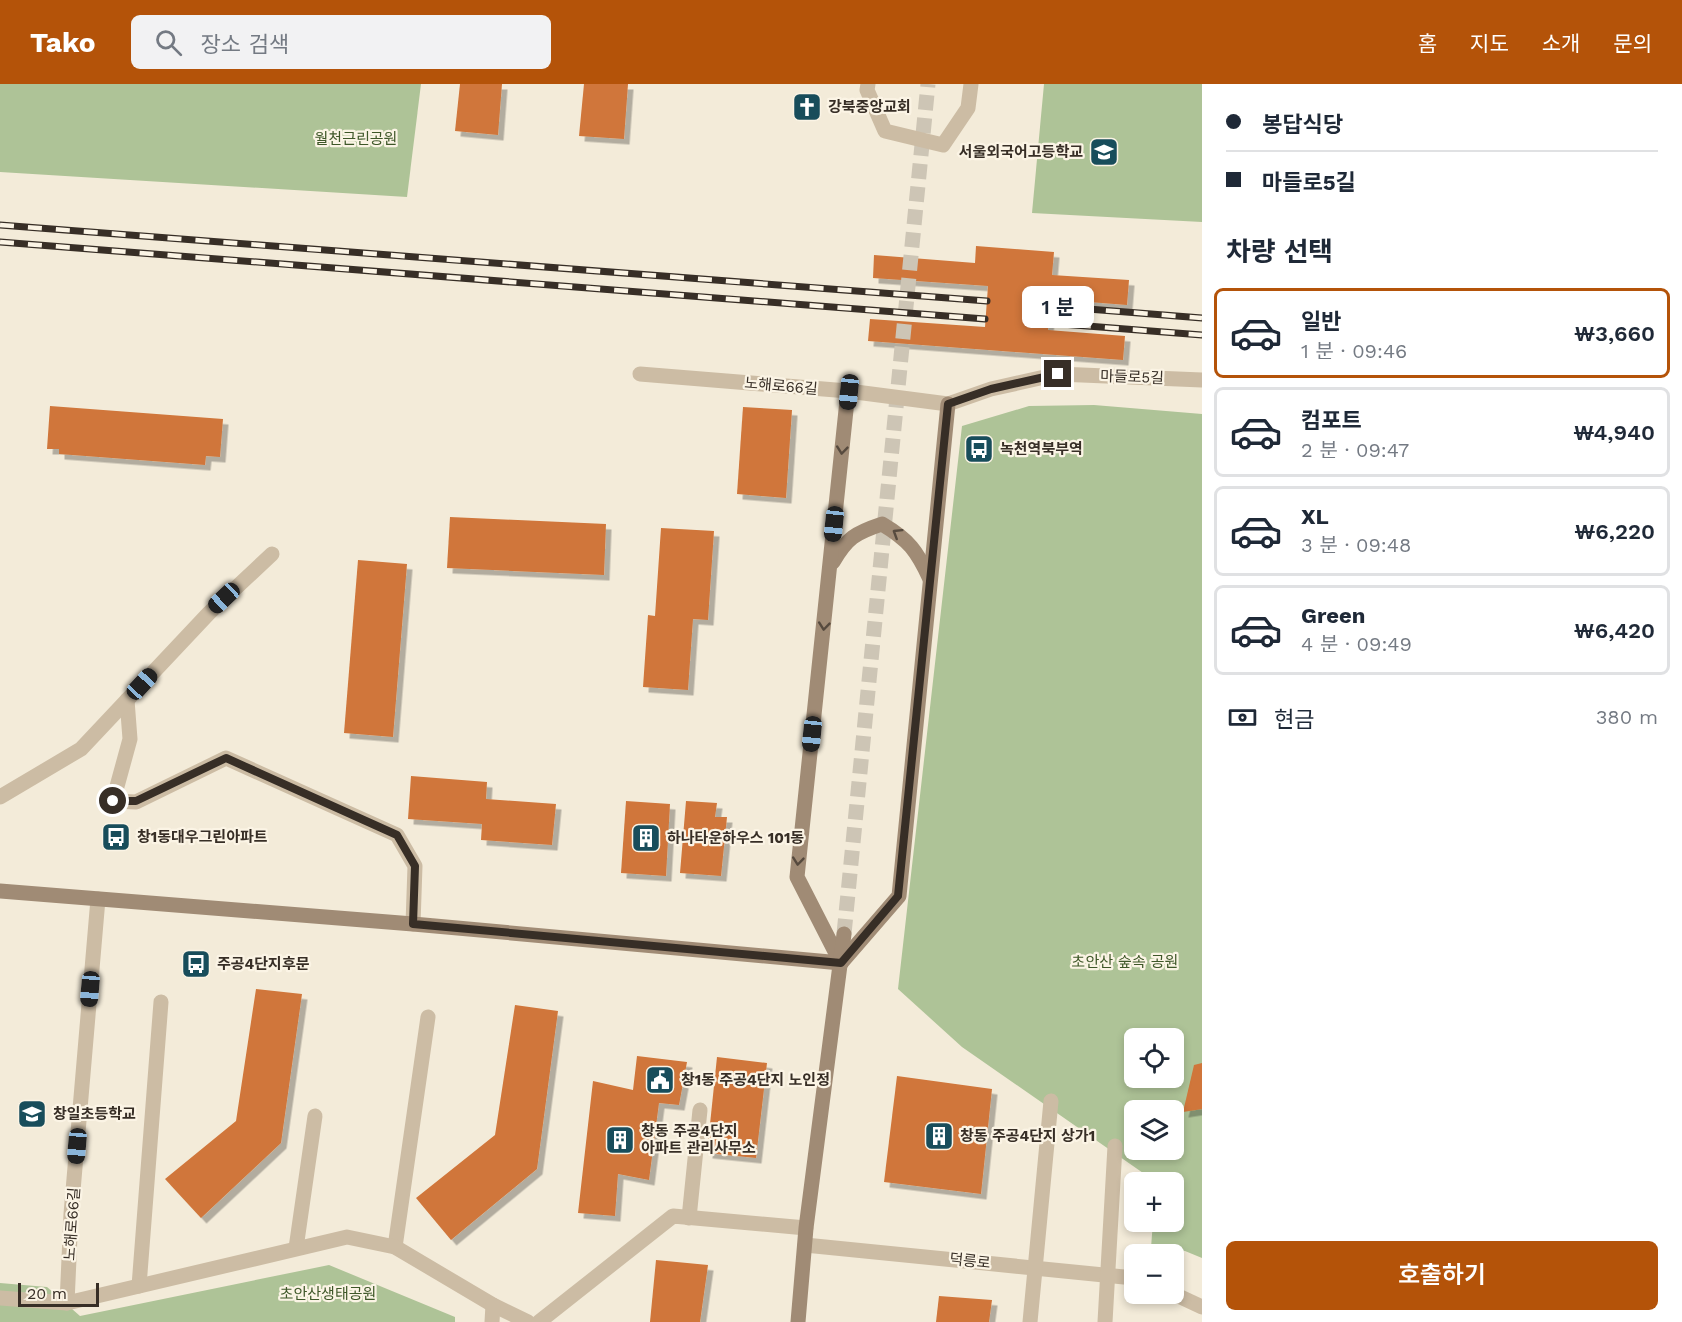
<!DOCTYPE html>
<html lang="ko">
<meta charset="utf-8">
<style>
:root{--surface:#fff;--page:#f2f2f3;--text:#1f2937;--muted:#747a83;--line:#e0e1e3;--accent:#b45309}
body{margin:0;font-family:"Work Sans","Noto Sans KR",sans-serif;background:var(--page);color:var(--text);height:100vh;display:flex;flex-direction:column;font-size:22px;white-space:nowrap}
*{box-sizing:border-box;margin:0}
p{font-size:20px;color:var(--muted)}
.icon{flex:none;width:33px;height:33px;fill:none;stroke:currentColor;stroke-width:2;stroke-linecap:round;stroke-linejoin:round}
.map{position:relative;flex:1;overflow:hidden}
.side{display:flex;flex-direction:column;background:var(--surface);width:480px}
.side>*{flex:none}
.banner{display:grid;align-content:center;height:132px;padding:0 24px;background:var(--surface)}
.fabs{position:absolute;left:1124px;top:944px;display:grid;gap:12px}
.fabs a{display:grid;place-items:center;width:60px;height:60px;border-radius:9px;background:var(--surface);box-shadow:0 3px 9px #0003;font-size:30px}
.scale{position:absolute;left:18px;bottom:15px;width:81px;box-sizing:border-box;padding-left:6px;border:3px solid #372e26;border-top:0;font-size:16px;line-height:21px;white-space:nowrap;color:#372e26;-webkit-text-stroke:4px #fbf4e5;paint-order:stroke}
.end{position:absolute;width:27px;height:27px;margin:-14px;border:8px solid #372e26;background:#fff;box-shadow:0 0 0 3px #fff}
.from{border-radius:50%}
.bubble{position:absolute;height:42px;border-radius:9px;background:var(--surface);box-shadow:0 3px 9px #0003;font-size:20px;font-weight:600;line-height:42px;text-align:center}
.car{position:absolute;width:18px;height:36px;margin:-18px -9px;border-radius:8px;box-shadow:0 0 4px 2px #0007;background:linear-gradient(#222 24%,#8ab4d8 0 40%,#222 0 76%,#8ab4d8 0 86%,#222 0)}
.banner b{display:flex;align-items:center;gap:21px;height:57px;font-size:22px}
.banner b+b{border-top:2px solid var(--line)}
.banner i{width:15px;height:15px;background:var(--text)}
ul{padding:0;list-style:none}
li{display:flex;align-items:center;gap:18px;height:90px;margin:0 12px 9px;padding:0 12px;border:3px solid var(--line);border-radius:9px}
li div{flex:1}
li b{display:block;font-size:22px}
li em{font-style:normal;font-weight:600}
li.current{border-color:var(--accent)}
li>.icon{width:54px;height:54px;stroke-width:1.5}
h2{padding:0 24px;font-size:27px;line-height:72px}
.pay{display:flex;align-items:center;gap:15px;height:66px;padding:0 24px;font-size:22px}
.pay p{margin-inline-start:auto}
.button{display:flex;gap:12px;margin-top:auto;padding:12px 24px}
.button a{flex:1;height:69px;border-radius:9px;background:var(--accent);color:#fff;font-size:24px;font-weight:600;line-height:69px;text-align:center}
header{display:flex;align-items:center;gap:36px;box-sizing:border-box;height:84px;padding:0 30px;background:var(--accent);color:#fff}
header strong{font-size:28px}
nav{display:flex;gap:33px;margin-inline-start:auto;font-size:21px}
.search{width:420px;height:54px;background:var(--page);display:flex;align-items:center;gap:15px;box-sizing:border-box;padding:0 21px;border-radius:9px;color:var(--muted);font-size:22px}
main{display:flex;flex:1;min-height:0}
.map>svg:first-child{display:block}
.green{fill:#aec397;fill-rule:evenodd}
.building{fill:#d0763a;filter:url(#shadow)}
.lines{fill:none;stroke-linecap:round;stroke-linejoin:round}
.secondary-tunnel{stroke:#cdc5b5;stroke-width:15;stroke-dasharray:15 8;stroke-linecap:butt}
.minor{stroke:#ccbca4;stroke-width:15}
.tertiary{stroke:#ccbca4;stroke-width:15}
.secondary{stroke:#a08b75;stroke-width:15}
.rail-casing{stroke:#372e26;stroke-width:7}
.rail{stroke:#fbf4e5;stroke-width:4.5;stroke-dasharray:14;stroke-linecap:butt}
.oneway{stroke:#564a3e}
.route{stroke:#372e26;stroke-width:8}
.labels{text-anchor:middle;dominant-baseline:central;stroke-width:4.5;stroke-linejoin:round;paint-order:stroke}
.poi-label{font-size:15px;font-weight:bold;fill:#372e26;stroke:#fbf4e5;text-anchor:start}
.park-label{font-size:15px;fill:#3e5728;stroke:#fbf4e5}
.street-label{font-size:15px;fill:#372e26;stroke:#fbf4e5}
</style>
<header>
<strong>Tako</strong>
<div class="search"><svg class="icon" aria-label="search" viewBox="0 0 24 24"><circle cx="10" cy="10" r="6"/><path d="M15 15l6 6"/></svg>장소 검색</div>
<nav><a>홈</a><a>지도</a><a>소개</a><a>문의</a></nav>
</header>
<main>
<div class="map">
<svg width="1202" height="1238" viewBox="0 0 1202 1238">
<defs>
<filter id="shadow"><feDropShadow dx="5.5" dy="5.5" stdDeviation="0" flood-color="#0004"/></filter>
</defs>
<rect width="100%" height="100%" fill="#f3ebd9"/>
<!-- green -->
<g class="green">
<path d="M0,0H421L407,113L0,88Z"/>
<path d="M1044,0H1202V138L1032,129Z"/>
<path d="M1094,321L1202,330V1174L1185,1167L1151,1164L1153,1137H1173V1098H1156L962,963L898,905L962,342L1029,322ZM1134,954H1173V993H1134ZM1134,1026H1173V1065H1134Z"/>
<path d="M329,1181L455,1233V1238H0V1199L47,1203L80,1232Z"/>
</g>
<!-- building -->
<g class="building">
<path d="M460,0H502L498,51L455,47Z"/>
<path d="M584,0H628L624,55L579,52Z"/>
<path d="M976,162L1054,168L1052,191L1129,196L1127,221L1051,215L1050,222L1048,246L1125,252L1123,276L868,257L870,235L985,243L988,202L873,194L874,171L975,179Z"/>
<path d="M50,322L223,335L220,373L206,372L205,381L59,370V365H47Z"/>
<path d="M743,323L792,326L786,414L737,410Z"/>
<path d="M450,433L606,440L604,491L447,484Z"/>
<path d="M661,444L714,447L708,536L693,535L688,606L643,603L648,531L655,532Z"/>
<path d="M358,476L407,480L393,653L344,649Z"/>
<path d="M411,692L487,698L486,715L556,720L552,761L481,756L482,740L408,735Z"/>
<path d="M626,717L670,720L666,792L621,789Z"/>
<path d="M686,717L717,719L715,733H727L721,792L680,789Z"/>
<path d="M256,905L302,910L281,1059L201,1134L165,1095L236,1037Z"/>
<path d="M515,921L558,927L537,1085L451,1156L416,1114L495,1051Z"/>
<path d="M637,972L687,978L679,1021L659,1019L649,1096L618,1090L615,1132L578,1129L593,997L633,1006Z"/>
<path d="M717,973L767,979L756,1074L707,1069Z"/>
<path d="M1202,979V1025L1183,1028L1194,981Z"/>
<path d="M897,992L992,1005L981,1110L884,1098Z"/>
<path d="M656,1176L708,1181L700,1238H650Z"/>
<path d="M939,1212L992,1216L989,1238H936Z"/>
</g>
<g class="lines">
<!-- secondary-tunnel -->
<path class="secondary-tunnel" d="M844,850L928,0"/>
<!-- minor -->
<g class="minor">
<path d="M640,290L848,307L948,320L991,305L1058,290L1202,296"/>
<path d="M127,616L130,655L113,717L136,718L226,674L397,751L415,782L413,840"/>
<path d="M689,1134L700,1026"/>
<path d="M805,1161L1134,1194"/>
<path d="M395,1163L428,933"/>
<path d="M296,1164L315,1032"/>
<path d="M139,1202L161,918"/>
<path d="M1172,1209L1202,1223"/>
<path d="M0,1214L67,1219L71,1130L98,815"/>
<path d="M67,1219L347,1153L395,1163L493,1221L528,1238"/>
<path d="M492,1238L493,1221"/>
<path d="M539,1238L673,1132L806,1144"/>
<path d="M1030,1238L1051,1017"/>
<path d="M1105,1238L1115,1062"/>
</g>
<!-- tertiary -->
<g class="tertiary">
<path d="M868,0L867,6L885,47L943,61L968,24L971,0"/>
<path d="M0,713L81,665L209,529L272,470"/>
</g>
<!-- secondary -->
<g class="secondary">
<path d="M833,478C847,454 855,449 882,440C909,456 917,467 930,495"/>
<path d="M0,807L413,840L841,879"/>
<path d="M841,879L797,793L848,307"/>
<path d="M841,879L899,812L948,320"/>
<path d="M798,1238L806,1144L844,850"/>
</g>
<!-- rail casing -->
<g class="rail-casing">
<g id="rail">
<path d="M0,141L987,217"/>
<path d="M0,158L985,235"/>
<path d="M1050,222L1202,234"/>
<path d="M1049,239L1202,251"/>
</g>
</g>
<!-- rail -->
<use href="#rail" class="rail"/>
</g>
<!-- one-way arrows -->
<defs><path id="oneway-chevron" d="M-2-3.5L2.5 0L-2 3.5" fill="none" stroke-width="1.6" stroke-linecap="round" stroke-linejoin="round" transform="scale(1.5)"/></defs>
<g class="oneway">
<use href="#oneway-chevron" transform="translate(842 366) rotate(96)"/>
<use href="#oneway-chevron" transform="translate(897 449) rotate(-148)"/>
<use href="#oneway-chevron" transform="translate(824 542) rotate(96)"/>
<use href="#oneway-chevron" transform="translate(798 777) rotate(96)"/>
</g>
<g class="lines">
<!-- route -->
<path class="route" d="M113,717H136L226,674L397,751L415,782L413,840L841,879L898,812L948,320L991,305L1058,290"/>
</g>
<!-- icons -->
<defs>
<g id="church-square" transform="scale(1.5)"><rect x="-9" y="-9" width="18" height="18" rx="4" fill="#184d5b" stroke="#fbf4e5"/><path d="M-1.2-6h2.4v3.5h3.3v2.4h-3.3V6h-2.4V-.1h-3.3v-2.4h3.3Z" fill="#fff"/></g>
<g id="school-square" transform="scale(1.5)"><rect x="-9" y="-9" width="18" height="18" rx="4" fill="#184d5b" stroke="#fbf4e5"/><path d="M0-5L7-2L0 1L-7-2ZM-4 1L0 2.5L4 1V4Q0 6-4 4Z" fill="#fff"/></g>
<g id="bus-square" transform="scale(1.5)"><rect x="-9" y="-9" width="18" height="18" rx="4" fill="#184d5b" stroke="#fbf4e5"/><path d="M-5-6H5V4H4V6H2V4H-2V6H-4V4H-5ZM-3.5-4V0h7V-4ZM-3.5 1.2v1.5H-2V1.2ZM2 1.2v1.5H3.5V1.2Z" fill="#fff"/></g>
<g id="building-square" transform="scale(1.5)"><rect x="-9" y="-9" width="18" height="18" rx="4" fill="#184d5b" stroke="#fbf4e5"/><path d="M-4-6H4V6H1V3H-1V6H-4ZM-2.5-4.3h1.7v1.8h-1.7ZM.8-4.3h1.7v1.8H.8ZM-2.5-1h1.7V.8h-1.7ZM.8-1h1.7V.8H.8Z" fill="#fff"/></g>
<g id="civic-square" transform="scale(1.5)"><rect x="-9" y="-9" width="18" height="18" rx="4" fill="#184d5b" stroke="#fbf4e5"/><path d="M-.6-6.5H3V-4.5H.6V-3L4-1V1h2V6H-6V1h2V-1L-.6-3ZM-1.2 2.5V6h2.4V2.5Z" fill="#fff"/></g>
</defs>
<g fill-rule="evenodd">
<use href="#church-square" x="807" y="23"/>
<use href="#school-square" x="1104" y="68"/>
<use href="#bus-square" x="979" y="365"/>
<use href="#bus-square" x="116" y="753"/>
<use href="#building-square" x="646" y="754"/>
<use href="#bus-square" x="196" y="880"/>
<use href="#civic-square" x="660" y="996"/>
<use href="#school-square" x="32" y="1030"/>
<use href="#building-square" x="939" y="1052"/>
<use href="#building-square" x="620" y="1056"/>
</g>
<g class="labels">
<!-- poi labels -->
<g class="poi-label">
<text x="828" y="23">강북중앙교회</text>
<text x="1083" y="68" text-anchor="end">서울외국어고등학교</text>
<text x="1000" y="365">녹천역북부역</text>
<text x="137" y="753">창1동대우그린아파트</text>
<text x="667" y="754">하나타운하우스 101동</text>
<text x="217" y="880">주공4단지후문</text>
<text x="681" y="996">창1동 주공4단지 노인정</text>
<text x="53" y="1030">창일초등학교</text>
<text x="641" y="1047">창동 주공4단지<tspan x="641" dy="17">아파트 관리사무소</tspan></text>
<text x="960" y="1052">창동 주공4단지 상가1</text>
</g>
<!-- park labels -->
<g class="park-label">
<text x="356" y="55">월천근린공원</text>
<text x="1125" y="878">초안산 숲속 공원</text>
<text x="328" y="1210">초안산생태공원</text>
</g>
<!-- street labels -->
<g class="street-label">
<text transform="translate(1132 293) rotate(2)">마들로5길</text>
<text transform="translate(781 302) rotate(5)">노해로66길</text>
<text transform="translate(72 1140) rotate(-86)">노해로66길</text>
<text transform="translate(970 1177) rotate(6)">덕릉로</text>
</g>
</g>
</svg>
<div class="fabs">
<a><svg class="icon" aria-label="locate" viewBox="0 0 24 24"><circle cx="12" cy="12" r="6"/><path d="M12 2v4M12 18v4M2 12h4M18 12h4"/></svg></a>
<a><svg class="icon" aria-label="layers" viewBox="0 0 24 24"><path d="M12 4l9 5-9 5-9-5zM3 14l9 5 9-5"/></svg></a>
<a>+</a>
<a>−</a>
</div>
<div class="scale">20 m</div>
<i class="end from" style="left:113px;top:717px"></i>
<i class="end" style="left:1058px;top:290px"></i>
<div class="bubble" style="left:1022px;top:202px;width:72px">1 분</div>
<i class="car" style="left:849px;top:308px;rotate:186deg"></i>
<i class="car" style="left:834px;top:440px;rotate:186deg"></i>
<i class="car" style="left:224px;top:514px;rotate:227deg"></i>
<i class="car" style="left:142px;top:600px;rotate:43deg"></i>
<i class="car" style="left:812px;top:650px;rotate:186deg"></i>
<i class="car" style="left:90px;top:905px;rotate:185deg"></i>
<i class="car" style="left:77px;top:1062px;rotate:185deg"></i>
</div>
<section class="side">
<div class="banner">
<b><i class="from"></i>봉답식당</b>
<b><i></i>마들로5길</b>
</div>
<h2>차량 선택</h2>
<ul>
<li class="current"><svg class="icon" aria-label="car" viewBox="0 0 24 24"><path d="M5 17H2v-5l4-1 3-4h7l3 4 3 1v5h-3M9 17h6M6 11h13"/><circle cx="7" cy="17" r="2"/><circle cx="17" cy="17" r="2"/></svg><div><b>일반</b><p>1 분 · 09:46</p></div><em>₩3,660</em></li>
<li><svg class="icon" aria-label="car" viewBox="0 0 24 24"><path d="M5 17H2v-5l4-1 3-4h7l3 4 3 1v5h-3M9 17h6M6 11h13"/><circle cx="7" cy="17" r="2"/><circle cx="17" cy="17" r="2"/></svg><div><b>컴포트</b><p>2 분 · 09:47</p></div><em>₩4,940</em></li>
<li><svg class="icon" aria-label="car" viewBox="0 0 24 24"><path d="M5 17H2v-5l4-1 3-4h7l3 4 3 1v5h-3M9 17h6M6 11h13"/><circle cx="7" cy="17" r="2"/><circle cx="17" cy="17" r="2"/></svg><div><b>XL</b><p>3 분 · 09:48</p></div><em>₩6,220</em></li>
<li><svg class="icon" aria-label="car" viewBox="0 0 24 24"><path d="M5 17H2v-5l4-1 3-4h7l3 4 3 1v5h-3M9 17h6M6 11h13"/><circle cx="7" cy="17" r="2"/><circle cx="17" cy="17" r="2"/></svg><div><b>Green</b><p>4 분 · 09:49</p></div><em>₩6,420</em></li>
</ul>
<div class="pay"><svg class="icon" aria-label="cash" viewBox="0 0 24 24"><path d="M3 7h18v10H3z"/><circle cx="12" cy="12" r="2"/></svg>현금<p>380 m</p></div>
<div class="button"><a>호출하기</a></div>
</section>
</main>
